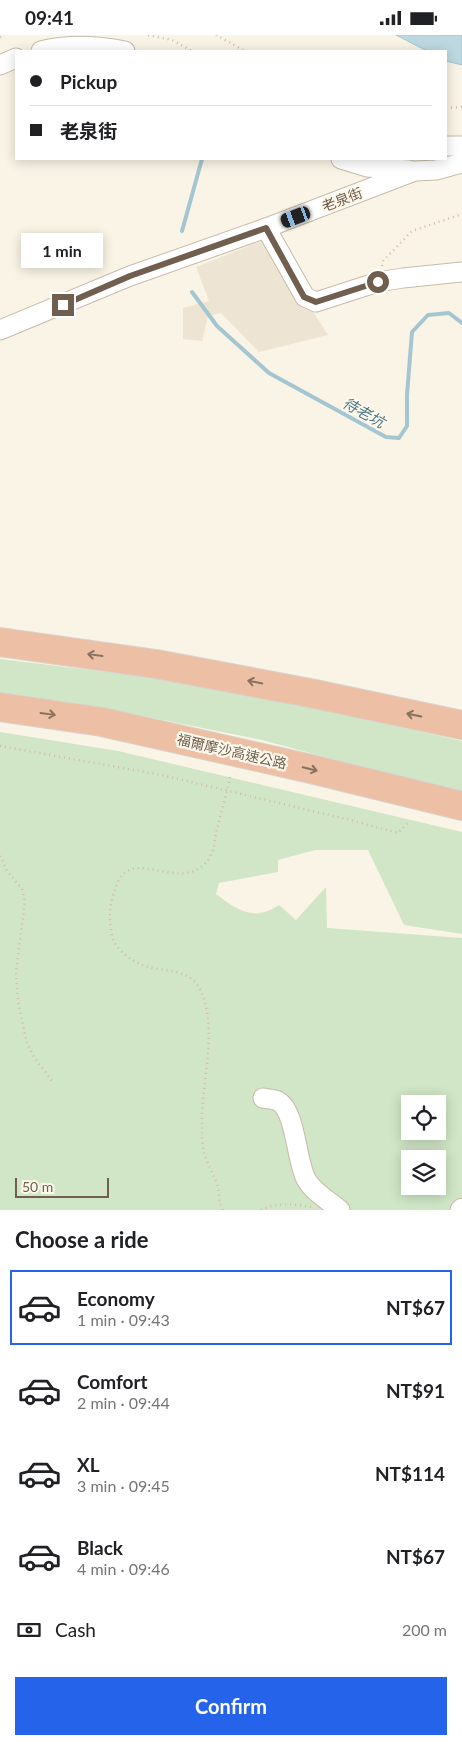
<!DOCTYPE html>
<meta charset="utf-8">
<style>
:root{--surface:#fff;--page:#f6f6f6;--text:#202124;--muted:#757577;--line:#e0e0e0;--accent:#2563eb}
body{margin:0;font-family:Lato,"Noto Sans TC",sans-serif;background:var(--page);color:var(--text);height:100vh;display:flex;flex-direction:column;font-size:19px;white-space:nowrap}
*{box-sizing:border-box;margin:0}
p{font-size:16px;color:var(--muted)}
.icon{flex:none;width:28px;height:28px;fill:none;stroke:currentColor;stroke-width:2;stroke-linecap:round;stroke-linejoin:round}
.map{position:relative;height:1175px;overflow:hidden}
.details{display:flex;flex-direction:column;background:var(--surface);flex:1}
.details>*{flex:none}
.banner{position:absolute;left:15px;top:15px;width:432px;height:110px;border-radius:0px;box-shadow:0 2px 12px #0003;display:grid;align-content:center;height:110px;padding:0 15px;background:var(--surface)}
.buttons{position:absolute;left:401px;top:1060px;display:grid;gap:10px}
.buttons a{display:grid;place-items:center;width:45px;height:45px;border-radius:0px;background:var(--surface);box-shadow:0 2px 12px #0003;font-size:25px}
.scale{position:absolute;left:15px;bottom:12px;width:94px;box-sizing:border-box;padding-left:5px;border:2px solid #705e4e;border-top:0;font-size:14px;line-height:18px;white-space:nowrap;color:#705e4e;-webkit-text-stroke:4px #fdf8ec;paint-order:stroke}
.end{position:absolute;width:22px;height:22px;margin:-11px;border:6px solid #705e4e;background:#fff;box-shadow:0 0 0 2px #fff}
.from{border-radius:50%}
.bubble{position:absolute;height:35px;border-radius:0px;background:var(--surface);box-shadow:0 2px 12px #0003;font-size:16px;font-weight:700;line-height:35px;text-align:center}
.car{position:absolute;width:15px;height:30px;margin:-15px -8px;border-radius:6px;box-shadow:0 0 4px 1px #0007;background:linear-gradient(#222 24%,#8ab4d8 0 40%,#222 0 76%,#8ab4d8 0 86%,#222 0)}
.banner b{display:flex;align-items:center;gap:18px;height:48px;font-size:19px}
.banner b+b{border-top:1px solid var(--line)}
.banner i{width:12px;height:12px;background:var(--text)}
ul{padding:0;list-style:none}
li{display:flex;align-items:center;gap:15px;height:75px;margin:0 10px 8px;padding:0 5px;border:2px solid transparent;border-radius:0px}
li div{flex:1}
li b{display:block;font-size:19px}
li em{font-style:normal;font-weight:700}
li.active{border-color:var(--accent)}
li>.icon{width:45px;height:45px;stroke-width:1.5}
h2{padding:0 15px;font-size:22px;line-height:60px}
.pay{display:flex;align-items:center;gap:12px;height:55px;padding:0 15px;font-size:19px}
.pay p{margin-inline-start:auto}
.primary-button{display:flex;gap:10px;margin-top:auto;padding:10px 15px}
.primary-button a{flex:1;height:58px;border-radius:0px;background:var(--accent);color:#fff;font-size:20px;font-weight:700;line-height:58px;text-align:center}
.status{display:flex;justify-content:space-between;align-items:center;height:35px;padding:0 25px;background:var(--surface);direction:ltr}
.status svg{height:14px;fill:currentColor}
.map>svg:first-child{display:block}
.residential{fill:#eee4d3}
.green{fill:#d0e6c6;fill-rule:evenodd}
.water{fill:#bdd8e1;stroke:#a4c6d2}
.lines{fill:none;stroke-linecap:round;stroke-linejoin:round}
.stream{stroke:#a4c6d2;stroke-width:4}
.minor-casing{stroke:#c7bbac;stroke-width:21}
.highway-casing{stroke:#d7d2cd;stroke-width:30}
.path{stroke:#d1bba4;stroke-width:2.5;stroke-dasharray:1 4;stroke-linecap:butt}
.minor{stroke:#fff;stroke-width:19}
.highway{stroke:#edbfa4;stroke-width:28}
.oneway{stroke:#89715f}
.route{stroke:#705e4e;stroke-width:6}
.labels{text-anchor:middle;dominant-baseline:central;stroke-width:4.5;stroke-linejoin:round;paint-order:stroke}
.street-label{font-size:14px;fill:#705e4e;stroke:#fdf8ec}
.water-label{font-size:15px;font-style:italic;fill:#4d7888;stroke:#fdf8ec}
</style>
<div class="status"><b>09:41</b><svg viewBox="0 0 49 12"><path d="M0 12V9h3v3zM5 12V6h3v6zM10 12V3h3v9zM15 12V0h3v12zM26 1h20v11H26zM47 4h2v5h-2z"/></svg></div>
<div class="map">
<svg width="462" height="1175" viewBox="0 0 462 1175">
<rect width="100%" height="100%" fill="#faf4e6"/>
<!-- residential -->
<path class="residential" d="M267,204L328,300L259,317L221,278L208,281L202,306L183,304V273L209,266L196,232Z"/>
<!-- green -->
<g class="green">
<path d="M0,624L173,645L276,664L462,706V759L262,705L113,675L0,660Z"/>
<path d="M0,697L118,716L462,797V899L404,890L368,815H315L278,825V837L219,848L216,859C237,875 254,887 279,870L296,885L326,852L327,893L462,903V1175H0ZM410,1069H438V1096H410ZM410,1124H438V1151H410Z"/>
</g>
<!-- water -->
<path class="water" d="M396,0H462V30L446,26V16H427Z"/>
<g class="lines">
<!-- stream -->
<g class="stream">
<path d="M182,196L202,124"/>
<path d="M192,257L217,291L269,338L386,402L399,403L407,391V360L412,297L428,280L449,278L462,288"/>
</g>
<!-- minor casing -->
<g class="minor-casing">
<g id="minor">
<path d="M41,16C68,9 99,11 125,16"/>
<path d="M0,30L16,23"/>
<path d="M446,111H462"/>
<path d="M341,124L367,132L409,135"/>
<path d="M266,193L305,262L316,267L378,247L403,243L462,237"/>
<path d="M0,295L130,241L266,193L415,136L436,135L462,128"/>
<path d="M263,1063C267,1064 274,1064 278,1066C296,1076 296,1125 306,1144C313,1157 329,1166 340,1175"/>
<path d="M460,1175L462,1173"/>
</g>
</g>
<!-- highway casing -->
<g class="highway-casing">
<g id="highway">
<path d="M0,607L156,629L315,659L462,690"/>
<path d="M0,672L102,687L311,734L462,771"/>
</g>
</g>
<!-- path -->
<g class="path">
<path d="M148,0L172,5L192,16"/>
<path d="M216,0L245,16"/>
<path d="M0,2L5,0"/>
<path d="M446,73L462,72"/>
<path d="M382,231L383,226L412,196L462,179"/>
<path d="M0,711L162,740L350,785L398,798L409,787"/>
<path d="M0,821L7,836L22,854L25,866L16,937L18,966L27,1009L34,1022L52,1046"/>
<path d="M223,1175C218,1167 220,1158 217,1149C213,1139 208,1129 204,1118C202,1110 202,1100 202,1091C200,1051 220,990 199,953C189,933 163,937 145,931C135,927 128,923 120,915C114,908 112,904 111,895C108,878 111,863 118,847C134,810 187,864 211,820C214,814 215,805 216,798C221,779 226,759 231,739"/>
<path d="M261,1175C277,1167 293,1169 311,1172"/>
</g>
<!-- minor -->
<use href="#minor" class="minor"/>
<!-- highway -->
<use href="#highway" class="highway"/>
</g>
<!-- one-way arrows -->
<defs><path id="oneway-shaft" d="M-6 0H5M1.5-3L5.5 0L1.5 3" fill="none" stroke-width="1.6" stroke-linecap="round" stroke-linejoin="round" transform="scale(1.25)"/></defs>
<g class="oneway">
<use href="#oneway-shaft" transform="translate(95 620) rotate(-172)"/>
<use href="#oneway-shaft" transform="translate(255 647) rotate(-169)"/>
<use href="#oneway-shaft" transform="translate(48 679) rotate(8)"/>
<use href="#oneway-shaft" transform="translate(414 680) rotate(-168)"/>
<use href="#oneway-shaft" transform="translate(310 734) rotate(13)"/>
</g>
<g class="lines">
<!-- route -->
<path class="route" d="M63,270L130,241L266,193L304,262L316,267L378,247"/>
</g>
<g class="labels">
<!-- street labels -->
<g class="street-label">
<text transform="translate(342 164) rotate(-21)">老泉街</text>
<text transform="translate(232 716) rotate(13)">福爾摩沙高速公路</text>
</g>
<!-- water labels -->
<g class="water-label">
<text transform="translate(364 377) rotate(29)">待老坑</text>
</g>
</g>
</svg>
<div class="buttons">
<a><svg class="icon" aria-label="locate" viewBox="0 0 24 24"><circle cx="12" cy="12" r="6"/><path d="M12 2v4M12 18v4M2 12h4M18 12h4"/></svg></a>
<a><svg class="icon" aria-label="layers" viewBox="0 0 24 24"><path d="M12 4l9 5-9 5-9-5zM3 14l9 5 9-5"/></svg></a>
</div>
<div class="scale">50 m</div>
<i class="end from" style="left:378px;top:247px"></i>
<i class="end" style="left:63px;top:270px"></i>
<div class="bubble" style="left:21px;top:198px;width:82px">1 min</div>
<i class="car" style="left:296px;top:182px;rotate:249deg"></i>
<div class="banner">
<b><i class="from"></i>Pickup</b>
<b><i></i>老泉街</b>
</div>
</div>
<section class="details">
<h2>Choose a ride</h2>
<ul>
<li class="active"><svg class="icon" aria-label="car" viewBox="0 0 24 24"><path d="M5 17H2v-5l4-1 3-4h7l3 4 3 1v5h-3M9 17h6M6 11h13"/><circle cx="7" cy="17" r="2"/><circle cx="17" cy="17" r="2"/></svg><div><b>Economy</b><p>1 min · 09:43</p></div><em>NT$67</em></li>
<li><svg class="icon" aria-label="car" viewBox="0 0 24 24"><path d="M5 17H2v-5l4-1 3-4h7l3 4 3 1v5h-3M9 17h6M6 11h13"/><circle cx="7" cy="17" r="2"/><circle cx="17" cy="17" r="2"/></svg><div><b>Comfort</b><p>2 min · 09:44</p></div><em>NT$91</em></li>
<li><svg class="icon" aria-label="car" viewBox="0 0 24 24"><path d="M5 17H2v-5l4-1 3-4h7l3 4 3 1v5h-3M9 17h6M6 11h13"/><circle cx="7" cy="17" r="2"/><circle cx="17" cy="17" r="2"/></svg><div><b>XL</b><p>3 min · 09:45</p></div><em>NT$114</em></li>
<li><svg class="icon" aria-label="car" viewBox="0 0 24 24"><path d="M5 17H2v-5l4-1 3-4h7l3 4 3 1v5h-3M9 17h6M6 11h13"/><circle cx="7" cy="17" r="2"/><circle cx="17" cy="17" r="2"/></svg><div><b>Black</b><p>4 min · 09:46</p></div><em>NT$67</em></li>
</ul>
<div class="pay"><svg class="icon" aria-label="cash" viewBox="0 0 24 24"><path d="M3 7h18v10H3z"/><circle cx="12" cy="12" r="2"/></svg>Cash<p>200 m</p></div>
<div class="primary-button"><a>Confirm</a></div>
</section>
